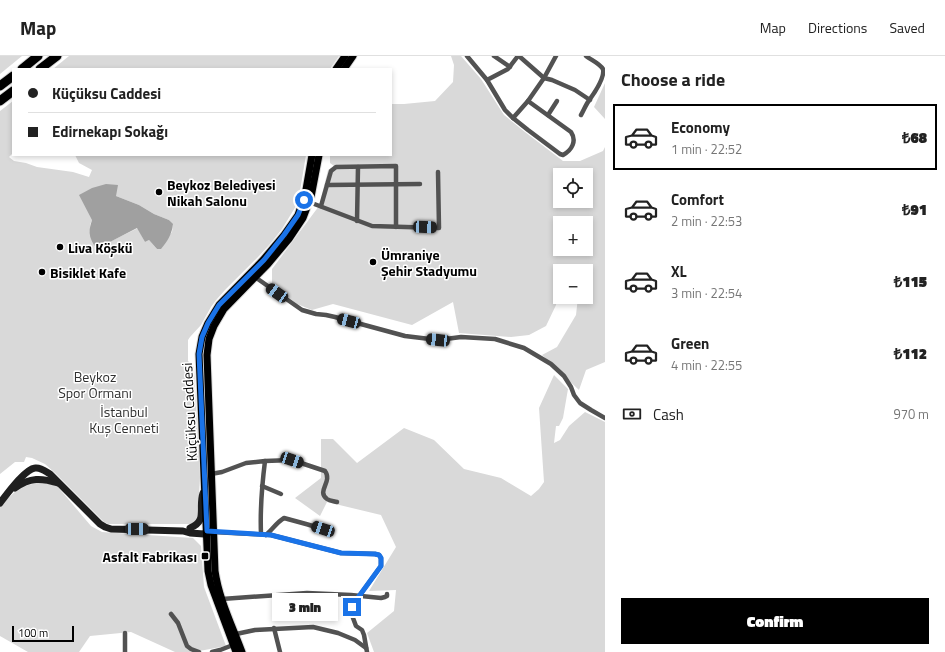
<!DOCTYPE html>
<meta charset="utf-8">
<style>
body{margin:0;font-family:"Titillium Web",sans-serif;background:#f6f6f6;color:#222;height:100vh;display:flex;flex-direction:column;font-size:15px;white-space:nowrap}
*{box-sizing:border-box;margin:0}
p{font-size:13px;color:#767676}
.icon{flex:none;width:22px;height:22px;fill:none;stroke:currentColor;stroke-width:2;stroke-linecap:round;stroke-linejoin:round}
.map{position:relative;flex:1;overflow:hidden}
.side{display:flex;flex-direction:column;background:#fff;width:340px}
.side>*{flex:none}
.guide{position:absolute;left:12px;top:12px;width:380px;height:88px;border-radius:0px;box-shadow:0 2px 6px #0003;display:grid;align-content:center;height:88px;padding:0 16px;background:#fff}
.fabs{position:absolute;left:553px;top:112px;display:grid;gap:8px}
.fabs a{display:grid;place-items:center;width:40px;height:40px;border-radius:0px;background:#fff;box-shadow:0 2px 6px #0003;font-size:20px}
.scale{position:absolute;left:12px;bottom:10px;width:62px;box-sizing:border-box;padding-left:4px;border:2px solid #000;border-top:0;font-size:11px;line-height:14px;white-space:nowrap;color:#000;-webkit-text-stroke:3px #fff;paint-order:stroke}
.end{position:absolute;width:18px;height:18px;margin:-9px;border:5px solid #1a73e8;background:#fff;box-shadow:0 0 0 2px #fff}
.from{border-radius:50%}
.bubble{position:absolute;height:28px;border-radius:0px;background:#fff;box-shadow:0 2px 6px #0003;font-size:13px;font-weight:800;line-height:28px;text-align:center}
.car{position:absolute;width:12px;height:24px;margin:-12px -6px;border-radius:5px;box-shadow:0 0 3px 1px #0007;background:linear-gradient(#222 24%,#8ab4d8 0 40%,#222 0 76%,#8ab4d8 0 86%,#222 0)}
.guide b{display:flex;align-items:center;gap:14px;height:38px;font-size:15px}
.guide b+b{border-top:1px solid #e0e0e0}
.guide i{width:10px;height:10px;background:#222}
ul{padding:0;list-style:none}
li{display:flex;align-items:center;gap:12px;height:66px;margin:0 8px 6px;padding:0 8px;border:2px solid transparent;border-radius:0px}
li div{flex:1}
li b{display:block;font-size:15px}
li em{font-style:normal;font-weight:800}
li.current{border-color:#000}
li>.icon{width:36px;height:36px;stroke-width:1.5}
h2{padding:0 16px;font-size:18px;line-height:48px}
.pay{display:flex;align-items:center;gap:10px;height:44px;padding:0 16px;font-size:15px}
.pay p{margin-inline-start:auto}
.action{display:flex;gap:8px;margin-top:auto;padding:8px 16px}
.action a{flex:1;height:46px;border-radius:0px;background:#000;color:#fff;font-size:16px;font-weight:800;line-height:46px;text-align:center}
header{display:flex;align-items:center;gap:24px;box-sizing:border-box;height:56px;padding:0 20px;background:#fff;border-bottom:1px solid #e0e0e0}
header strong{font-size:19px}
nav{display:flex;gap:22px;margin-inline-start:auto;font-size:14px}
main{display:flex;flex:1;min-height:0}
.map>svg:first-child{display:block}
</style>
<header>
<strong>Map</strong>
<nav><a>Map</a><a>Directions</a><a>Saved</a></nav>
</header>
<main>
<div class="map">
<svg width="605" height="596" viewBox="0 0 605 596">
<rect width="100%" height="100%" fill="#fff"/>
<g fill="#d9d9d9" fill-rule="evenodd">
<path d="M0,0H22L0,18Z"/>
<path d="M69,0H339L330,13H53Z"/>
<path d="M451,0H461L481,23L504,59L525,76L563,105H580L603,95L605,91V306L586,314L579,334L542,299L557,291L576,259L578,241H586V215H560V231L556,249L546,270L529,279L511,281L459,277L453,246L412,269L333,248L312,254L297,248L272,229V213L319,150L328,114L334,110L330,107V99H391V48H404L435,45L453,26L454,9ZM560,119H586V145H560ZM560,167H586V193H560Z"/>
<path d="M605,27V63L594,51Z"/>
<path d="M13,45V97L9,101L14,105L26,107L37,111L73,116L89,121L92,114L79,107L75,99H306L299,141L296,150L282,173L270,188L259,200L225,234L217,243L211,251L201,269L190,281L188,284V305L194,311L200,421L198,458L197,464L194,468H108L104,466L55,417L45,408L32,402L26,401L24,406H15L0,418V55ZM116,140L139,149L154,158L169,164L173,169L172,176L157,193L149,184L145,186L138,172L105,188L107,194L104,193L103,197L99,196L95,191L90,169L92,164Z"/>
<path d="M554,319L568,333L563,362L559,370H556L554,387L560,384L569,370L585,356L605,366V596H374L367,577L394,555L396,534L369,535L396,491L381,459L327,446L320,460L295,442L321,422V383H333L357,407L404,372L434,384L464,413L501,422L531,440L539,433L544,426L539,352Z"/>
<path d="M41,426L57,430L91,470L102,476L193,482L201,490L204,531L226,590L194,596H175L131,576L90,580L79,596H28L0,580V450L20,431Z"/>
</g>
<path fill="#a0a0a0" d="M106,128L118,129L116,140L139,149L154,158L169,164L173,168C172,178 167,186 161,193H157L149,184L145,186L137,172L106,188L107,194L104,193L103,197L99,196C90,184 87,178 92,164L79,139L92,132Z"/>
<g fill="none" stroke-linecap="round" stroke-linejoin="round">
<defs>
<g id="primary">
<path d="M336,13L345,0"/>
<path d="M344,13L353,0"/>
<path d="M236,596L211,529L208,515L199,298L202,281L208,267L219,249L263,204L284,179L298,159L305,139L312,99"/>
<path d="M242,596C232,569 219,543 215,515L207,299L209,283L214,270L224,253L268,208L289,183L303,162L311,141L319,99"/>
</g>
<g id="highway">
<path d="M22,13L38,0"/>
<path d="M40,13L57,0"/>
<path d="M0,30L13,20"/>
<path d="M0,45L13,35"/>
</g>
</defs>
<use href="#primary" stroke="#dbdbdb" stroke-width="9"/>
<use href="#highway" stroke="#dbdbdb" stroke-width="11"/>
<g stroke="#525252" stroke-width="4.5">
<path d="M467,0L487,24L505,54L513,62L528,74L560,98L563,99C572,94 577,85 571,76L528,45"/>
<path d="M494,0L510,11"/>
<path d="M519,0L544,22L552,24L575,34L590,44"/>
<path d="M487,24L508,13L518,0"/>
<path d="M548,59L557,45"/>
<path d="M581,59C584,54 586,48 590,43C595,36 605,22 603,13C599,7 591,4 586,0"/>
<path d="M513,62L528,45L544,22L556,0"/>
<path d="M327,129L420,128"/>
<path d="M309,146L372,170L439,172L438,116"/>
<path d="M321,150L331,115L336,111L396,110V171"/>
<path d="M357,165L358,111"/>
<path d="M255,221L302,254L316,258L326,259L335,261L405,280L438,284L461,281L495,283L524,292L551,308L564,320L571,331L574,339L580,347L591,354L605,362"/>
<path d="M265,405L292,404L325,415C333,426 316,435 327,443C330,445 334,445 337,446"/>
<path d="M211,418L222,416L246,407L265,405C262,429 260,454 261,478"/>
<path d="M262,430L281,438"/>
<path d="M213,476L271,479L341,497L375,498L379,499L381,502V510L357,543L352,551V556L353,562L356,570L362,574L364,579L367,596"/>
<path d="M266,479C272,474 277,466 284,462L306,468L323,473"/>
<path d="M222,543L307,537L351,539L381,542L385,541L387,540V538"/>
<path d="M171,558L178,567L187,590L191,593L199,596"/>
<path d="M274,572L280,596"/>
<path d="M236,578L255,574L313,571L338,577L355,584L366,592"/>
<path d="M125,596V577"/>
<path d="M212,596L220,594L233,589"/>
</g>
<g stroke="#1f1f1f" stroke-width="7">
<path d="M15,432C30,421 42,422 58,427"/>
<path d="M0,447C7,438 25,413 35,412C41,411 45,415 50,418L100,468L105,471L111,473L183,475L190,477L204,478L207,475L211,476"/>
<path d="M190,472C208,465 198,452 203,437"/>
</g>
<use href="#primary" stroke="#000" stroke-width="7"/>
<use href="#highway" stroke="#000" stroke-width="9"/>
</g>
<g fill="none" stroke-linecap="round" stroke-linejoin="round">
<path stroke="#1a73e8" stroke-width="5" d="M304,144L298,159L284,179L264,204L219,249L208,267L202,281L199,298L207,475L271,479L341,497L375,498L379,499L381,502V510L357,543L352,551"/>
</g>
<g fill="#000" stroke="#fff" stroke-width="1.5">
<circle cx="159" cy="136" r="4"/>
<circle cx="60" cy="191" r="4"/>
<circle cx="373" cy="206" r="4"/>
<circle cx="42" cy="216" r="4"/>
<rect x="201" y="496" width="8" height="8" rx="2"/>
</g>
<g text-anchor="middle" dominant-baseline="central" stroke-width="3" stroke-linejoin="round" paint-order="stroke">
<g font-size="14" font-weight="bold" fill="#000" stroke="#fff" text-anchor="start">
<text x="167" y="128">Beykoz Belediyesi<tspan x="167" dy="16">Nikah Salonu</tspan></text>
<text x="68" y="191">Liva Köşkü</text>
<text x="381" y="198">Ümraniye<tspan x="381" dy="16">Şehir Stadyumu</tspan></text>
<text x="50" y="216">Bisiklet Kafe</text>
<text x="197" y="500" text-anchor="end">Asfalt Fabrikası</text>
</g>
<g font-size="14" fill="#303030" stroke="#fff">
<text x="95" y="320">Beykoz<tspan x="95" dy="16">Spor Ormanı</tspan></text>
<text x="124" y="355">İstanbul<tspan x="124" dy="16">Kuş Cenneti</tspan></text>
</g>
<g font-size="14" fill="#000" stroke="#fff">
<text transform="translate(189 356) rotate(-93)">Küçüksu Caddesi</text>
</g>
</g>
</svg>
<div class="fabs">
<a><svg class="icon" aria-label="locate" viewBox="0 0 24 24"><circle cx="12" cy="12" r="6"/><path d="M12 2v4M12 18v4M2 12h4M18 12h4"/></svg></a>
<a>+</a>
<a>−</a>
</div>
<div class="scale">100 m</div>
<i class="end from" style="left:304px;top:144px"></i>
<i class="end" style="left:352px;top:551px"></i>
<div class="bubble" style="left:272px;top:537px;width:66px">3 min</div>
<i class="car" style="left:425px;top:171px;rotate:92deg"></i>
<i class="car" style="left:277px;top:237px;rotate:305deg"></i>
<i class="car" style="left:349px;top:265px;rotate:285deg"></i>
<i class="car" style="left:438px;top:284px;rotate:276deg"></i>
<i class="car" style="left:292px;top:404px;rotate:109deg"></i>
<i class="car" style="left:137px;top:473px;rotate:91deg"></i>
<i class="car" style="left:323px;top:473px;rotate:288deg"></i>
<div class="guide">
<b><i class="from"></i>Küçüksu Caddesi</b>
<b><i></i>Edirnekapı Sokağı</b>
</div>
</div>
<section class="side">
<h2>Choose a ride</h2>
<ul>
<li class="current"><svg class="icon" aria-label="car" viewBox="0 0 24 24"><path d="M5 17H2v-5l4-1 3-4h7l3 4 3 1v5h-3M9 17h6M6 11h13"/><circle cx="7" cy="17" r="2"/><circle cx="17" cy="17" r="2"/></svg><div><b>Economy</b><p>1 min · 22:52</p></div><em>₺68</em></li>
<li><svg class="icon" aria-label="car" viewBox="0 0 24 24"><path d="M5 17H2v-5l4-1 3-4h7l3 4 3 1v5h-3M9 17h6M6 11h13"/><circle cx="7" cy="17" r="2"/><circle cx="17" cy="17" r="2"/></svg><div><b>Comfort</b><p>2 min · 22:53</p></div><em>₺91</em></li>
<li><svg class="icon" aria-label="car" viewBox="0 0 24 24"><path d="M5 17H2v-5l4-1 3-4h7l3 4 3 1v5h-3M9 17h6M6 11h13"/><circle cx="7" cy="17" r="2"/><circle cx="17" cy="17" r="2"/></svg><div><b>XL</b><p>3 min · 22:54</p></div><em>₺115</em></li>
<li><svg class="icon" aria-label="car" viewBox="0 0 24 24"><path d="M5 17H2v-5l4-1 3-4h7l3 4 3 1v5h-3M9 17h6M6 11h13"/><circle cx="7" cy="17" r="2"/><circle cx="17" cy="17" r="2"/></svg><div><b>Green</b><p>4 min · 22:55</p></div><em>₺112</em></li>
</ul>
<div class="pay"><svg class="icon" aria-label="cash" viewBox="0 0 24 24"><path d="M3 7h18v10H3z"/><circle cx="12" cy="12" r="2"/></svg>Cash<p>970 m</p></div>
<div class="action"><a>Confirm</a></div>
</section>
</main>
